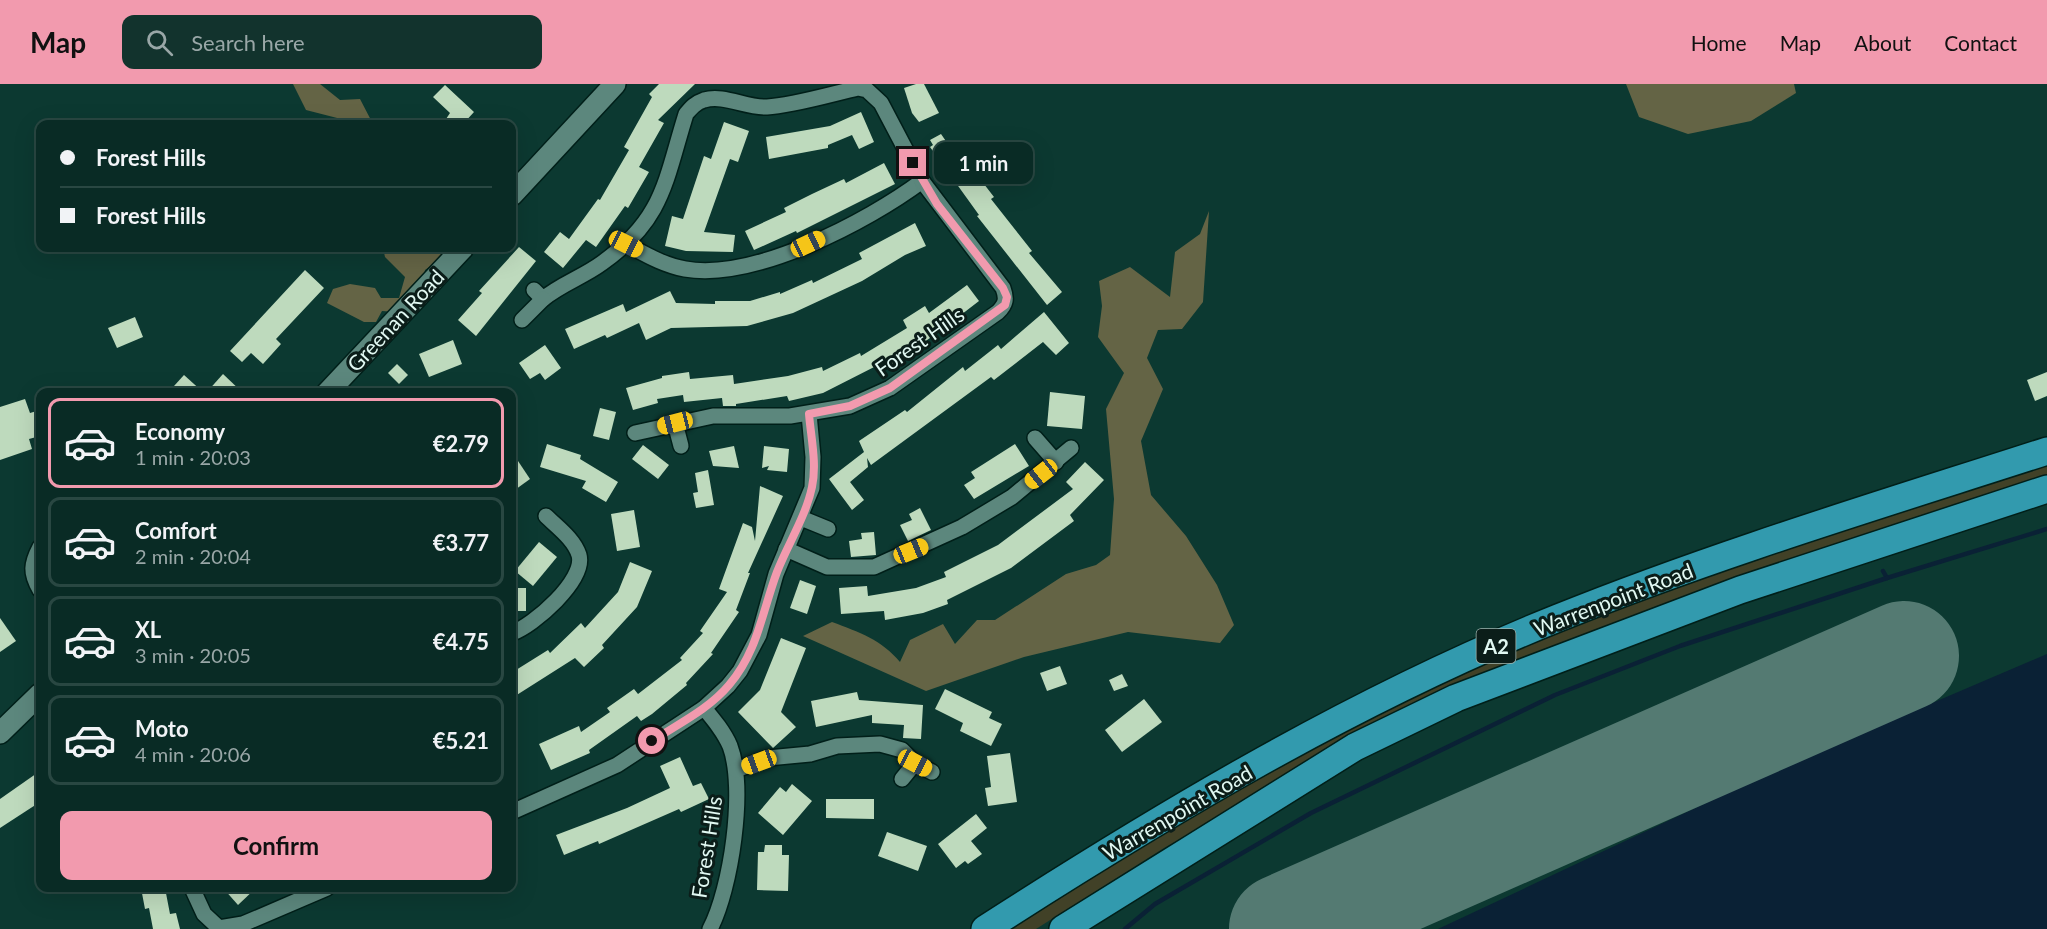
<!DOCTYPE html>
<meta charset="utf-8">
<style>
body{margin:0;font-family:Lato,sans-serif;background:#12332d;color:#f1f3f6;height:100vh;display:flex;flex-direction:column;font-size:22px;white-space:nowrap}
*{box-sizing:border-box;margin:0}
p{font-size:20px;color:#99a7a7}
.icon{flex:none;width:33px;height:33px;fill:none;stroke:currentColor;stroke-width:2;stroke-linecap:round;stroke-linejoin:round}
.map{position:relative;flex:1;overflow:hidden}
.drawer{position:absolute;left:36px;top:304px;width:480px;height:504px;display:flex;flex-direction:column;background:#092b25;border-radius:12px;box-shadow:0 6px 24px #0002,0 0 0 2px #294742}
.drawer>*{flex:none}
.hud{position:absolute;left:36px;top:36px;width:480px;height:132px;border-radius:12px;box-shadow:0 6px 24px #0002,0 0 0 2px #294742;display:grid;align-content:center;height:132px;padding:0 24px;background:#092b25}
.end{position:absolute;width:27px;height:27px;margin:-14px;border:8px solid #f29aae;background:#111;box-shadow:0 0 0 3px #111}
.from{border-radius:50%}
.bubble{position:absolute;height:42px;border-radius:12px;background:#092b25;box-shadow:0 6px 24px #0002,0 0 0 2px #294742;font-size:20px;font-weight:700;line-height:42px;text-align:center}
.car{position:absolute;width:18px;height:36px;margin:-18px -9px;border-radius:8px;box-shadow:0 0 4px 2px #0007;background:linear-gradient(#f5c518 24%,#345 0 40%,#f5c518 0 76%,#345 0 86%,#f5c518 0)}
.hud b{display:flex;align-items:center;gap:21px;height:57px;font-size:22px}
.hud b+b{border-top:2px solid #294742}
.hud i{width:15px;height:15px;background:#f1f3f6}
ul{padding:10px 0 0;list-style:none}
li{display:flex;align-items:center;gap:18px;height:90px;margin:0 12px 9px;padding:0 12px;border:3px solid #294742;border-radius:12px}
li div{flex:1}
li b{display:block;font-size:22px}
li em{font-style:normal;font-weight:700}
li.on{border-color:#f29aae}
li>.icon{width:54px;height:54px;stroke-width:1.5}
.action{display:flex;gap:12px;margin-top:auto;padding:12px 24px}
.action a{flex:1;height:69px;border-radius:12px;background:#f29aae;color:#111;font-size:24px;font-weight:700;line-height:69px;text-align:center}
header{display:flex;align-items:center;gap:36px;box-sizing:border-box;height:84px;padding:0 30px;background:#f29aae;color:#111}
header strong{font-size:28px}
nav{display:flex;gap:33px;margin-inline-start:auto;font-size:21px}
.search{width:420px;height:54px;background:#12332d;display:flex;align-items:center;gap:15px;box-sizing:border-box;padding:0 21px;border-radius:12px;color:#99a7a7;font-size:22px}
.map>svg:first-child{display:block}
</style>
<header>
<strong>Map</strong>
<div class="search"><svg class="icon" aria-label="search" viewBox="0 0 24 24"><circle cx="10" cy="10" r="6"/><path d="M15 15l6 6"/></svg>Search here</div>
<nav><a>Home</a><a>Map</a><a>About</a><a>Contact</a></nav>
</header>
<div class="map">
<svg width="2047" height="845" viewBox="0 0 2047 845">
<rect width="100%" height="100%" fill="#0c3931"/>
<path fill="#414127" d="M2047,378V394L1417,621L1164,764L1036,845H1012L1246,696L1427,600L1627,519Z"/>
<g fill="#646445">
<path d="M293,0H320L340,16L360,15L373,40H343L341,35L306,26Z"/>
<path d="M1626,0H1794L1796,9L1751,37L1688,50L1639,33Z"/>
<path d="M1209,127L1203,218L1182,245L1158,246L1147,274L1163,305L1141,357L1151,411L1186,452L1217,501L1234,541L1220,559L1128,548L1024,573L926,607L803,552L832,538C859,548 882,556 900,578L910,556L943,540L955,560L977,536H995L1066,490L1096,481L1110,471L1114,415L1106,325L1124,289L1098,253L1102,222L1099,197L1130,183L1170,213L1175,168L1200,150Z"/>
<path d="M383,164H455L425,186L423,198L396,228L382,227L376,238H364L327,219L333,205L350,200L375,204L381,214H399L405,193L385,173Z"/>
</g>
<path fill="#0a2135" d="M2047,570V845H1438L1785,682Z"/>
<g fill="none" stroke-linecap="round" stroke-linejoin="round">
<g stroke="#0a2135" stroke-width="4.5">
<path d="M1883,487L1887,494L2047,445"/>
<path d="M1125,845L1155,820L1311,729L1555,611L1680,562L1887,494"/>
</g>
<path stroke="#547a72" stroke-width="110" d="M1284,845L1904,572"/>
</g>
<g fill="#bedabd">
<path d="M659,0H695L658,36L664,39L639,83L649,88L628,124L625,122L596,163L586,156L563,184L544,168L560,148L569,155L598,115L600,116L629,66L624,63L652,13L649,10Z"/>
<path d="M916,0H924L939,29L919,38L912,29L904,4Z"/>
<path d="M445,1L474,28L463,40H452L446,35L450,29L433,13Z"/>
<path d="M861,28L874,58L859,65L852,51L828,61V64L769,75L766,53L830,42Z"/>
<path d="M724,38L749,47L738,78L730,75L704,148L735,151L733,168L686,167L665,162L672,132L683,135L704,72L711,75Z"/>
<path d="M941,50L972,95L977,91L994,113L991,115L1032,167L1029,169L1062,208L1047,221L977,132L979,131L930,63L933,61L930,56Z"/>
<path d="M884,79L895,100L797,149L796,147L754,166L745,147L786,128L784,124L812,110L844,95L846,99Z"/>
<path d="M915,139L926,162L905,171L862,197L793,229L747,242L671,244L646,256L639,239L607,254L605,251L574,265L565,245L623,220L626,228L670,207L676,219L715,220V217H750L780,208V210L812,196L813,199L862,175L859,169Z"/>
<path d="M519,163L536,177L476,252L458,236L482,209L479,207Z"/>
<path d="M305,186L324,204L276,255L281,260L263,280L251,269L242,278L230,267Z"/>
<path d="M967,201L979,217L940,247L887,284L884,278L823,309L789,317L787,312L736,320V322H723L722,314L684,318L683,311L657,315L658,319L633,326L626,304L662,294V292L689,288L690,295L733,291L734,300L788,292L822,283L823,287L860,269L861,272L907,244L903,236L925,222L929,229Z"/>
<path d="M1044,228L1069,259L1056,271L1043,258L994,296L991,293L871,381L867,374L868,383L850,398L864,416L852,426L829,395L864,368L859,357L905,326L907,328L963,283L965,287L998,261L1001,265Z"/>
<path d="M135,233L143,253L117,264L108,244Z"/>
<path d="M453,256L462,280L429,293L419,270Z"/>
<path d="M545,261L561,284L545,296L540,289L530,295L519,279Z"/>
<path d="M397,280L408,291L399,300L388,289Z"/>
<path d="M2047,288V312L2035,317L2027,296Z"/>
<path d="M223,290L243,309H206Z"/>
<path d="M184,291L204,309H182L174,302Z"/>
<path d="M1050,308L1085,312L1082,345L1047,342Z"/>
<path d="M25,315L30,329L40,326V352L29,355L32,365L0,376V323Z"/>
<path d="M600,324L616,328L609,356L593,352Z"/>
<path d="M547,360L581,371L580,375L618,398L606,418L582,404L586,397L540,383Z"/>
<path d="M1015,360L1029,382L974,415L964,401L975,394L971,388Z"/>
<path d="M643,361L669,381L658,395L632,375Z"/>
<path d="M734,362L739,384L713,382L709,367Z"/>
<path d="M764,362L789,365L787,388L767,386L769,382L762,384Z"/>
<path d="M512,368L530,395L512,408Z"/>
<path d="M1085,378L1104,396L1070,431L1074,437L1011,484L947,516L948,520L923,529L885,536L884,527L841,530L839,504L867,502L868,512L916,504L946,493L944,488L998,461L1073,405L1066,398Z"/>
<path d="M708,386L714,421L696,424L693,409L698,408L695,389Z"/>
<path d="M760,402L783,412L748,489H750L736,526L739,528L711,569L713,570L686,599L687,601L652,630L641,637L637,632L589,666L590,669L551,686L539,660L579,642L581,648L610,628L607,624L634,605L638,610L682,576L680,574L703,549L700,547L727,508L719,505L743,439L752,443L755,457Z"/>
<path d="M920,424L931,446L908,457L900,441L912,436L909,430Z"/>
<path d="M634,426L640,463L617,467L611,430Z"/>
<path d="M874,448L876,471L851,473L849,457L862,455L861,449Z"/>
<path d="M539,458L557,473L533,502L515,487Z"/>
<path d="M630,478L652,487L637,523L602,561L604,564L584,583L575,574L512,614V577L516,586L548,566L550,569L581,539L585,544L618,508Z"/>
<path d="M800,496L816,502L807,530L790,524Z"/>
<rect x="512" y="504" width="14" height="23"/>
<path d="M0,534L16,557L0,568Z"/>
<path d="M781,554L806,564L781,628L796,643L773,664L738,628L760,606Z"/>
<path d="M1060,582L1067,600L1047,607L1040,589Z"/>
<path d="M1122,590L1128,602L1114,607L1109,596Z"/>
<path d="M945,605L992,628L989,634L1002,640L991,662L960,647L963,639L935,625Z"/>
<path d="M857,608L859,616L923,621L921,655L903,654L904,641L872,639V631L816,643L811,617Z"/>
<path d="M1144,615L1162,638L1122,668L1105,646Z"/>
<path d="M1010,669L1017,718L988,722L985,704L991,703L987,672Z"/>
<path d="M680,673L693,702L701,699L709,715L681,728L679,725L599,760L598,757L564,771L556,751L627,724L670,704L660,682Z"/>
<path d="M40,687V718L0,744V715Z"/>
<path d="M792,700L812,717L783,751L758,729L780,703L786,708Z"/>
<path d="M826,715H874V735L826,734Z"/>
<path d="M976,730L987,744L971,757L982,770L968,780L965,777L956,784L938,760Z"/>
<path d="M887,748L927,762L918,787L878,772Z"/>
<path d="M765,761H782V771H789L788,807L757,806L758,768H764Z"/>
<path d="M141,804H165L170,830L176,829L180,845H153L149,824L145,825Z"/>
<path d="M223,804H256L238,821Z"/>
</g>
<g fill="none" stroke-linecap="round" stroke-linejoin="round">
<defs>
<g id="street">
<path d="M626,160C645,170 663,181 685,185C754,197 867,138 922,97L1003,204C1007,215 1006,220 998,228L890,304L850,322L790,332H713L635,349"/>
<path d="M534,206L543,215C561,200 583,193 602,179C664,135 665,97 686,30C691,24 695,19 704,16C724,10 746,24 767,23C791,22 832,10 858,4L867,6L881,19L922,97"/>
<path d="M522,236L543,215"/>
<path d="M675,339L681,362"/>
<path d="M1035,354L1056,378"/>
<path d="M801,434L828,445"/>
<path d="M40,463C31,480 30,489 40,506"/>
<path d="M786,465L827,483H874L962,443L1012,413L1071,364"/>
<path d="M512,549C533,542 586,496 579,471C574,455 557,443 546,432"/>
<path d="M704,624C714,636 724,648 730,662C746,705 731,805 710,845"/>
<path d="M736,686L768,674L810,670L837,662L880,660L902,666L915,679L932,688"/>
<path d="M902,695L915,679"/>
<path d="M512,728L617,681L704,624L728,602L740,587L759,551L776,490L812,404L813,373L809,330"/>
<path d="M192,804L204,830L219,844L243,840L327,804"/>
</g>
<g id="secondary">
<path d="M512,111L615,0"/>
<path d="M327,309L463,164"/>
<path d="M0,649L40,610"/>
</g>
<g id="highway">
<path d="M985,845C1167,728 1356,615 1558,534C1717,470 1883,420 2047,367"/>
<path d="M1063,845L1355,663L1456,614L1740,506L2047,405"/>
</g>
</defs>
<use href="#street" stroke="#001f19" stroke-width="18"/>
<use href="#secondary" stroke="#001f19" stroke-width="24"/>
<use href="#highway" stroke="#001f19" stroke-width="30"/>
<use href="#street" stroke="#5c877d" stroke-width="15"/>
<use href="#secondary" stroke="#5c877d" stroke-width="21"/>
<use href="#highway" stroke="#329aae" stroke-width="27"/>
</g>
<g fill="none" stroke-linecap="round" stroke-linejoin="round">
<path stroke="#f29aae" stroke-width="8" d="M652,657C678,640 709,625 729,601C758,567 762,528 777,488C788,460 806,432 812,403C817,380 811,354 809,330L850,322L890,304L1005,221L1007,213L1003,204L937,120L913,79"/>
</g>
<g text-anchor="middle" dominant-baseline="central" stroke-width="6" stroke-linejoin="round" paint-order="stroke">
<rect fill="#0b1d19" stroke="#a1b6b1" stroke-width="1.5" x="1476.5" y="545" width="39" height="34" rx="4.5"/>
<g font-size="20" font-weight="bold" fill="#e1f8f2">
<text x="1496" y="562">A2</text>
</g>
<g font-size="21" fill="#e1f8f2" stroke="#0b1d19">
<text transform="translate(395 236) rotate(-47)">Greenan Road</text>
<text transform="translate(919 257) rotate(-35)">Forest Hills</text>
<text transform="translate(1613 515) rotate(-21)">Warrenpoint Road</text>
<text transform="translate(1177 728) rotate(-30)">Warrenpoint Road</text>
<text transform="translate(706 763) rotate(-81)">Forest Hills</text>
</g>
</g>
</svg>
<i class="end from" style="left:652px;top:657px"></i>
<i class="end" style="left:913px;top:79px"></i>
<div class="bubble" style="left:934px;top:58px;width:99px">1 min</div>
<i class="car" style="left:626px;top:160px;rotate:117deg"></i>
<i class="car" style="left:808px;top:160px;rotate:65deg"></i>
<i class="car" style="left:675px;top:339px;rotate:256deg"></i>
<i class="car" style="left:1041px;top:390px;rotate:232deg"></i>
<i class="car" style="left:911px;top:467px;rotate:68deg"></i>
<i class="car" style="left:759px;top:678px;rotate:250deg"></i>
<i class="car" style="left:915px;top:679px;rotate:118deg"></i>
<div class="hud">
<b><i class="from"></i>Forest Hills</b>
<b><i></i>Forest Hills</b>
</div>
<section class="drawer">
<ul>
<li class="on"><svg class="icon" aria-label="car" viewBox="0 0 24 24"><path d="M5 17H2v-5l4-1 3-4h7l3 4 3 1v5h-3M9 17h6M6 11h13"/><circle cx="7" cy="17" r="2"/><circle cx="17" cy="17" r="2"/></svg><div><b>Economy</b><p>1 min · 20:03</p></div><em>€2.79</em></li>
<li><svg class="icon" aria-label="car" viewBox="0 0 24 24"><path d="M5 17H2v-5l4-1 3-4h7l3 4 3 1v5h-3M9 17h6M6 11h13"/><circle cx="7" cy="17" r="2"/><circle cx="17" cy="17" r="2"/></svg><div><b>Comfort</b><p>2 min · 20:04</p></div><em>€3.77</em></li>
<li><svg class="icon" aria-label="car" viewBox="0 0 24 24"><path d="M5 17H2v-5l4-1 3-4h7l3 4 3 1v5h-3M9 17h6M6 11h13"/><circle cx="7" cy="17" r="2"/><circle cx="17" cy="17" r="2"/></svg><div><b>XL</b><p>3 min · 20:05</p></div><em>€4.75</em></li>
<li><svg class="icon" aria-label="car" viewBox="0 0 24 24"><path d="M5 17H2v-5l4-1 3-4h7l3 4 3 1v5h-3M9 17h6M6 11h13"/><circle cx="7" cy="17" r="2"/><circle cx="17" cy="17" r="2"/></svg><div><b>Moto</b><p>4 min · 20:06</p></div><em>€5.21</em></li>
</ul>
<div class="action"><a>Confirm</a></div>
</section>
</div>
